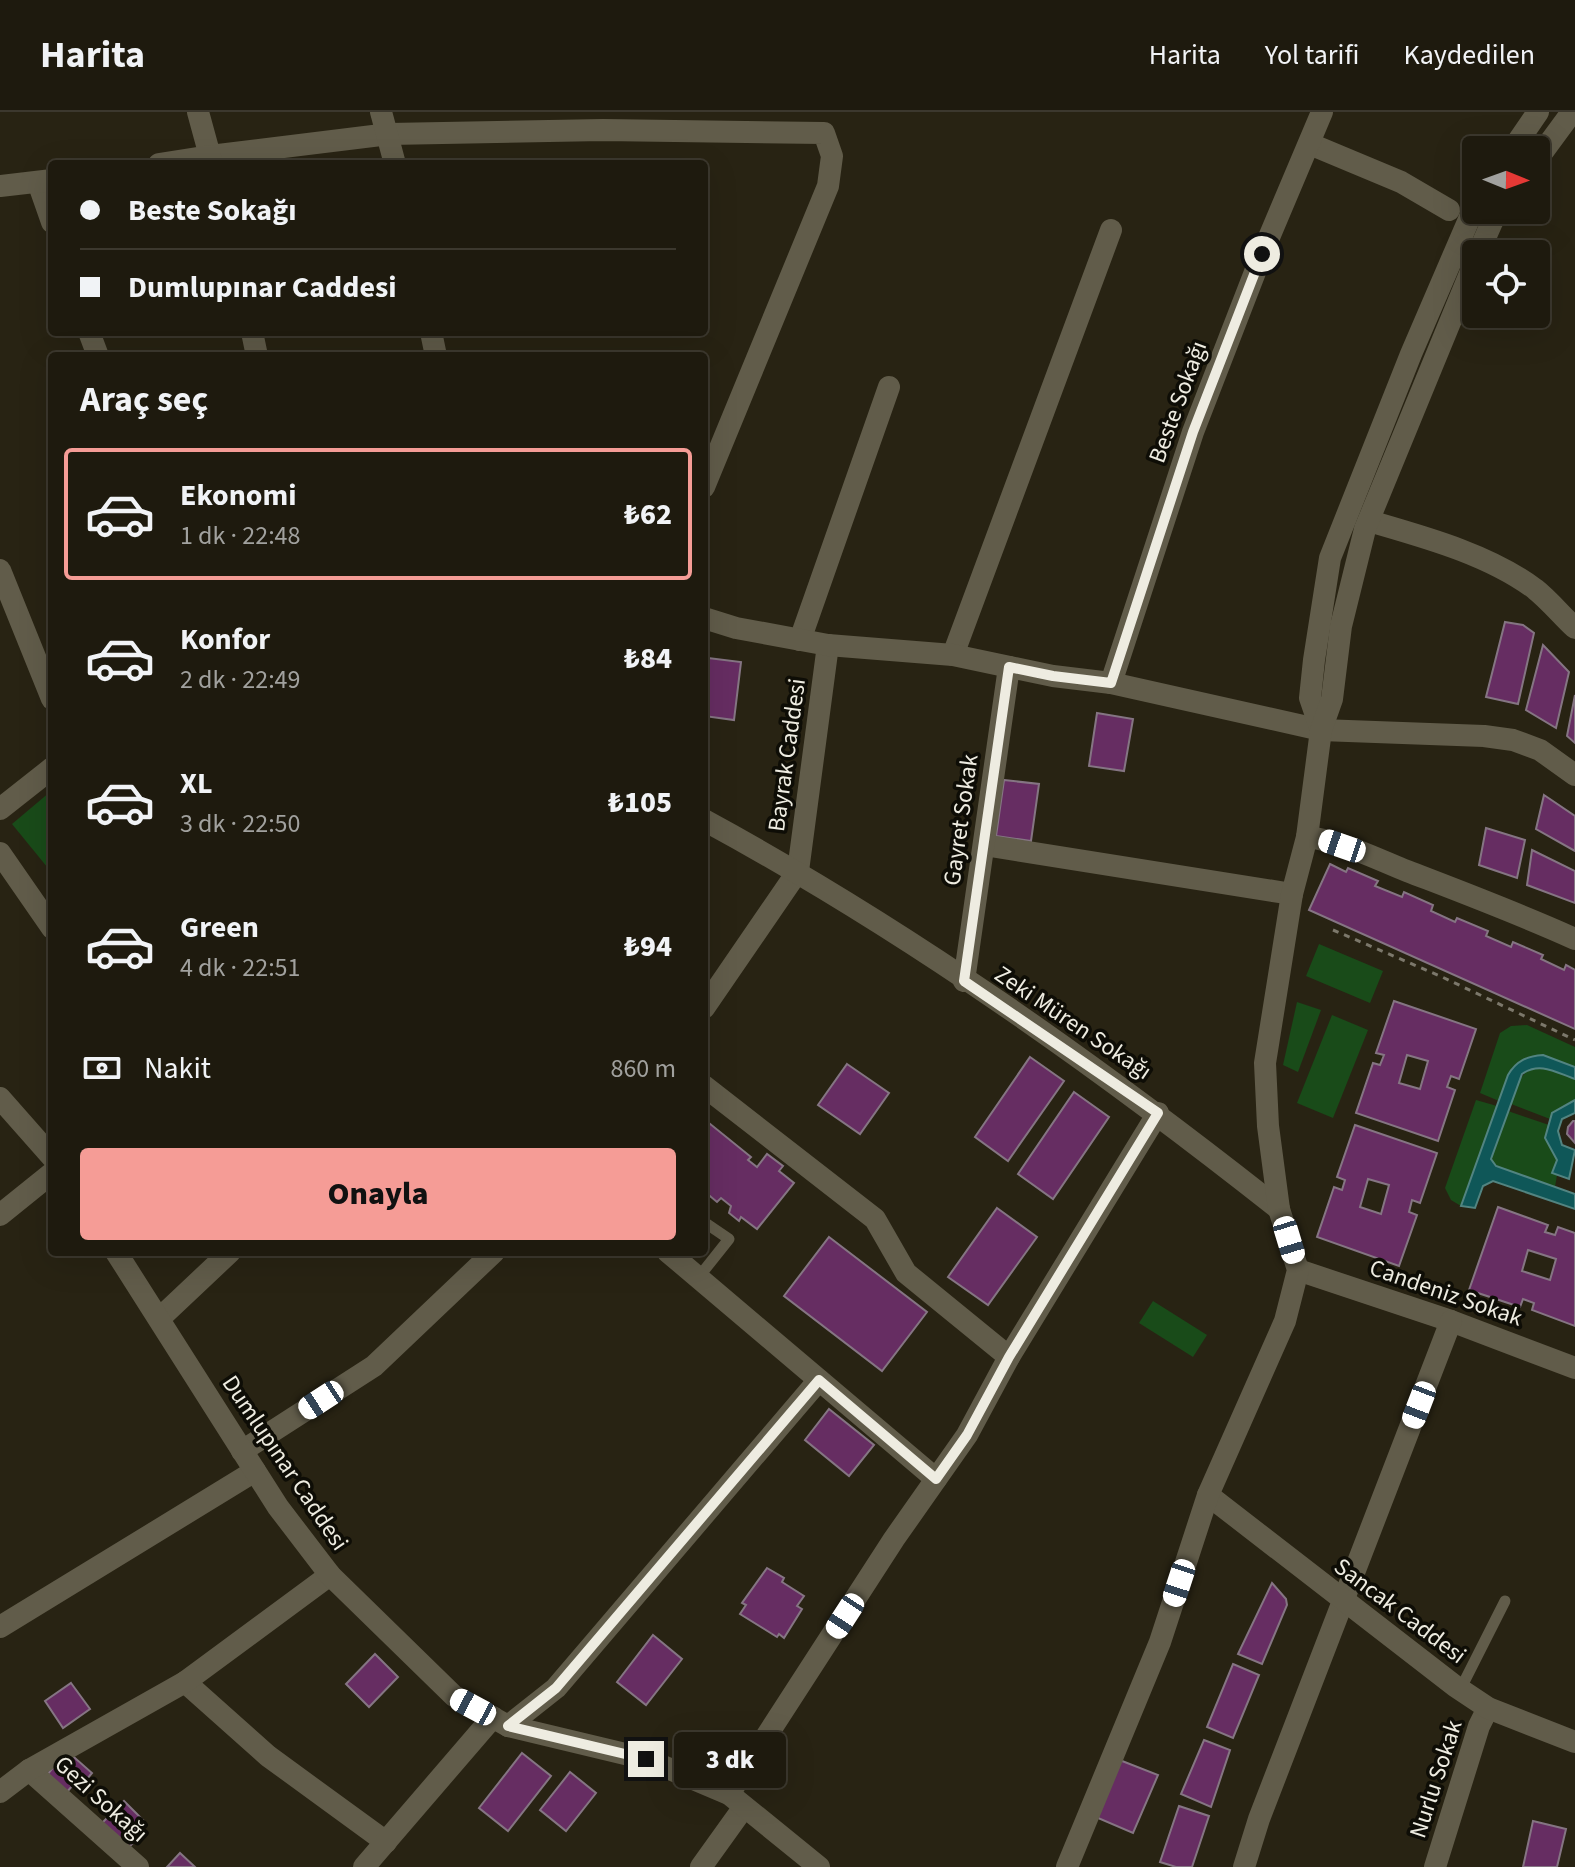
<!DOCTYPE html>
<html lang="tr">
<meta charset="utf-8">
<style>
body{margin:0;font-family:"Source Sans 3",sans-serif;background:#262317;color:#f1f3f6;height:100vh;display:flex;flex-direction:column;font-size:30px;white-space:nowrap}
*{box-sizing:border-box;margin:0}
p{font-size:26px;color:#a1a19e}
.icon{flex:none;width:44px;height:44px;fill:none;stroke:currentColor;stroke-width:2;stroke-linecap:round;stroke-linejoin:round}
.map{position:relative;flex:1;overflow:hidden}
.details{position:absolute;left:48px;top:240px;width:660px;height:904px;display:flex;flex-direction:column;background:#1e1a0e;border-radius:8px;box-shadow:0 8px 32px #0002,0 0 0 2px #3c382e}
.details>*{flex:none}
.hud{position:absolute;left:48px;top:48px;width:660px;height:176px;border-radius:8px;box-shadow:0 8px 32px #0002,0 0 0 2px #3c382e;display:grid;align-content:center;height:176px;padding:0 32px;background:#1e1a0e}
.needle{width:52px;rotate:91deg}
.tools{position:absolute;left:1462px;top:24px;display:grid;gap:16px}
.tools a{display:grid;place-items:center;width:88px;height:88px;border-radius:8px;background:#1e1a0e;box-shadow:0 8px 32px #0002,0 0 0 2px #3c382e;font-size:40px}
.end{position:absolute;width:36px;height:36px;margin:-18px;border:10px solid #eeece1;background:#111;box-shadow:0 0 0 4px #111}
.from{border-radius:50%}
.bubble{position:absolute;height:56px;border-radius:8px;background:#1e1a0e;box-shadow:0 8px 32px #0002,0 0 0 2px #3c382e;font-size:26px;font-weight:800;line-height:56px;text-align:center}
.car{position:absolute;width:24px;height:48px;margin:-24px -12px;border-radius:10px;box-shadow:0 0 6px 2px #0007;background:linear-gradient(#fff 24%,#345 0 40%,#fff 0 76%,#345 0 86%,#fff 0)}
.hud b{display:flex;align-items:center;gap:28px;height:76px;font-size:30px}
.hud b+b{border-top:2px solid #3c382e}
.hud i{width:20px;height:20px;background:#f1f3f6}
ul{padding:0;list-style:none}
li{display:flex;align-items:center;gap:24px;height:132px;margin:0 16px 12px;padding:0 16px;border:4px solid transparent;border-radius:8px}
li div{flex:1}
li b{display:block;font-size:30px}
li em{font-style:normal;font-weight:800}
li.selected{border-color:#f59c96}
li>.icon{width:72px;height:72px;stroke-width:1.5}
h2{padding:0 32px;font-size:36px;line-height:96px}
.pay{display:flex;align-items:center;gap:20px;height:88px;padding:0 32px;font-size:30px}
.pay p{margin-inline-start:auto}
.cta{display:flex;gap:16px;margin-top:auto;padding:16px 32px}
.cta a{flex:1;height:92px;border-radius:8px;background:#f59c96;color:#111;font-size:32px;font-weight:800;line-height:92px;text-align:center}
header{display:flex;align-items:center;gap:48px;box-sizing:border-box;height:112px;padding:0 40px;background:#1e1a0e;border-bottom:2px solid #3c382e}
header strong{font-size:38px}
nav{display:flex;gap:44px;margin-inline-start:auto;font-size:28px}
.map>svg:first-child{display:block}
</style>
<header>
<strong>Harita</strong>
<nav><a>Harita</a><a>Yol tarifi</a><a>Kaydedilen</a></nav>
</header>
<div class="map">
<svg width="1575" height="1755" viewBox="0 0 1575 1755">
<rect width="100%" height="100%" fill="#282313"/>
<g fill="#194b19">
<path d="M50,680L52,683V761L12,712Z"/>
<path d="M1319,832L1383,859L1370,891L1306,864Z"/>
<path d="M1297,890L1321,898L1298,960L1283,953Z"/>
<path d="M1332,903L1368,918L1333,1006L1297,991Z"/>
<path d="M1527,913L1575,935V955C1526,937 1517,938 1499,989L1480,981L1500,921L1511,914Z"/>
<path d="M1542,955L1575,967V988L1552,1001L1550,1007L1511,992C1518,974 1519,956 1542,955Z"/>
<path d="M1476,988L1497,994L1461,1094L1451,1088L1445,1076Z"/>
<path d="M1508,999L1549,1013L1545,1026L1557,1048L1552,1061L1557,1063L1555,1075L1496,1054L1491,1047Z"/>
<path d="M1153,1189L1207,1223L1193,1245L1139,1211Z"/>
</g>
<g fill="#0f5758" stroke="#528481" stroke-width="2">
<path d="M1543,943L1575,955V967C1557,961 1540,949 1522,962L1491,1047L1496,1054L1575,1082V1097L1493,1069L1483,1074L1475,1096L1461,1094L1508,963C1516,949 1527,944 1543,943Z"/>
<path d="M1575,988V1001L1562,1007L1558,1019L1562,1033L1575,1038L1569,1067L1552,1061L1557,1048L1545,1026L1552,1001Z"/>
</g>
<g fill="#662d62" stroke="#857583" stroke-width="2" fill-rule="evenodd">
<path d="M1505,510L1523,513L1534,521L1518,592L1486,585Z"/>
<path d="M1543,533L1569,560L1556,616L1526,598Z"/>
<path d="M708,546L741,550L734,608L704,604Z"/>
<path d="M1575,583V631L1567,624Z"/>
<path d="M1097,601L1133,607L1124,659L1089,654Z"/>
<path d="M1004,668L1039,672L1031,729L996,724Z"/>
<path d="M1544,683L1575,704V739L1536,717Z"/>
<path d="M1486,716L1525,728L1517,766L1479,753Z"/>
<path d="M1532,738L1575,759V791L1527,773Z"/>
<path d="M1330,752L1346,760L1348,756L1378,769L1375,774L1402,785L1404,780L1433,793L1431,799L1455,810L1457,806L1488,819L1486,824L1511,835L1513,830L1543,843L1541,847L1564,858L1566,853L1575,858V917L1309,798Z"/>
<path d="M1394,889L1476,917L1459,967L1451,964L1447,975L1455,978L1438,1029L1356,1001L1373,951L1380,953L1384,943L1376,941ZM1407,943L1428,949L1420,977L1399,971Z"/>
<path d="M1030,945L1064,969L1008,1049L975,1025Z"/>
<path d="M847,952L889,981L860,1022L818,993Z"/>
<path d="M1074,980L1109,1005L1053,1087L1018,1062Z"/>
<path d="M704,1007L751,1045L748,1048L757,1055L767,1042L783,1054L779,1059L794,1071L757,1117L741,1105L739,1109L729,1101L731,1094L721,1086L717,1090L704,1079Z"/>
<path d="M1573,1009H1575V1031L1567,1022L1568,1015Z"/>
<path d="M1355,1013L1437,1041L1420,1091L1412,1088L1409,1100L1417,1103L1399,1154L1317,1125L1334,1075L1342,1078L1345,1068L1337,1065ZM1368,1067L1389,1073L1381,1102L1360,1095Z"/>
<path d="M1498,1095L1548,1113L1545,1120L1555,1123L1558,1115L1575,1121V1214L1532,1198L1534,1191L1523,1187L1520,1195L1469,1178ZM1528,1138L1556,1147L1550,1168L1522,1159Z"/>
<path d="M997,1096L1037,1125L988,1193L948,1165Z"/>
<path d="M829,1125L927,1200L882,1259L784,1184Z"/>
<path d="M829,1297L874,1333L849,1364L805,1328Z"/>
<path d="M767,1456L784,1466L782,1470L804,1484L797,1494L802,1497L784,1526L779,1522L777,1525L740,1502L746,1493L742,1491Z"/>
<path d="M1272,1471L1286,1487L1287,1493L1262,1552L1238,1542Z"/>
<path d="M653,1523L682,1547L646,1593L617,1570Z"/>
<path d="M375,1542L398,1565L369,1595L346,1572Z"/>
<path d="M1233,1552L1259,1563L1233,1626L1207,1615Z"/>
<path d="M71,1571L90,1597L63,1616L45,1589Z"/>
<path d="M1204,1628L1230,1638L1211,1695L1181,1682Z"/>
<path d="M67,1639L92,1661L78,1678L73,1673L66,1681L46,1664Z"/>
<path d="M522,1641L551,1664L508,1719L479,1696Z"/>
<path d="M1117,1647L1158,1663L1133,1721L1091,1703Z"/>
<path d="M570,1660L596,1681L566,1719L540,1698Z"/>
<path d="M124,1689L143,1708L132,1720L138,1726L127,1737L101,1712Z"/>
<path d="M1179,1694L1209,1704L1192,1755H1176L1160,1750Z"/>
<path d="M1533,1709L1566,1717L1557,1755H1523Z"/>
<path d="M180,1741L195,1755H167Z"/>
</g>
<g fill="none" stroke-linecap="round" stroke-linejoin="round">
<path stroke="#7c786b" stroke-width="3" stroke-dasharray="6 6" stroke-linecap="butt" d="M1333,818L1440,864L1575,928"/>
<g stroke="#615c4a" stroke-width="11">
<path d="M698,1166L729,1127L704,1110"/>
<path d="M1460,1578L1505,1489"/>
</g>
<g stroke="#615c4a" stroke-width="22">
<path d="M198,0L210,44L389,22L603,18L824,21L832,44L828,74L704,375"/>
<path d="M1310,32L1401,70L1449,98"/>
<path d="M159,52L210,44L212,52"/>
<path d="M38,70L52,110"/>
<path d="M0,74L52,68"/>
<path d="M89,220L98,244"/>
<path d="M252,220L257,244"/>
<path d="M1369,409C1424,425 1488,442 1535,477C1549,488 1562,504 1575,516"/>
<path d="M0,458L52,587"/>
<path d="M800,528L889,275"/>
<path d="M953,543L1111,118"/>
<path d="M1111,571L1193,320L1262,142L1322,0"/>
<path d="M1321,618L1484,624L1513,628L1540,638L1575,663"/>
<path d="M0,697L52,656"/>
<path d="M1307,725C1341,729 1375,746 1407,759C1464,781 1520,802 1575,827"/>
<path d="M984,733L1292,782"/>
<path d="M0,741L52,816"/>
<path d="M964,869L1009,555"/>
<path d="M704,896L798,759L828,533"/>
<path d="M704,974L875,1107L906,1161L1009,1245"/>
<path d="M0,1103L52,1061"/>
<path d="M668,1140L936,1367"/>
<path d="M1298,1158L1451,1209L1575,1256"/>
<path d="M160,1206L230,1140"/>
<path d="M242,1339L374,1254L494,1140"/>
<path d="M0,1515L255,1359"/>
<path d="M185,1570L268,1644L386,1730"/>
<path d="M508,1614L556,1576L819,1268"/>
<path d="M29,1658L138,1755"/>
<path d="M0,1680L29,1658L185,1570L330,1463"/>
<path d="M729,1682L894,1427L967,1323L1009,1245L1158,1001"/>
<path d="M364,1755L493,1605"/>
<path d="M701,1755L744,1695"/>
<path d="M1244,1755L1259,1707L1451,1209"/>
<path d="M1435,1755L1479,1614L1488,1596"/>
</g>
<g stroke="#615c4a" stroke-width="22">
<path d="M381,0L395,52"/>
<path d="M431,220L436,244"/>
<path d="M704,506L736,516L828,533L953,543L1053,564L1111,571L1321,618"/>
<path d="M704,708C907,818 1098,954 1279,1097"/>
<path d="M0,986L52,1045"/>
<path d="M116,1140L278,1395L330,1463L454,1584L508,1614L646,1647L729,1682L819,1755"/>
<path d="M1208,1383L1455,1574L1488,1596L1575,1630"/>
</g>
<g stroke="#615c4a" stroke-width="22">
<path d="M1512,38L1538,0"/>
<path d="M1536,49L1572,0"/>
<path d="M1478,142L1492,110L1500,98"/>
<path d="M1321,618L1310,586L1314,548L1330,446L1411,242L1476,91"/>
<path d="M1067,1755L1160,1530L1208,1383L1285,1209L1298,1158L1279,1097L1268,1014L1265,951L1292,782L1307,725L1321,618L1332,587L1341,514L1365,417L1476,147"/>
</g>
</g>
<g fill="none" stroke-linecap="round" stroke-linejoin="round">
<path stroke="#eeece1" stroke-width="10" d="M646,1647L508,1614L556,1576L819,1268L936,1367L967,1323L1009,1245L1158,1001L964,869L1009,555L1053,564L1111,571L1193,320L1262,142"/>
</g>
<g text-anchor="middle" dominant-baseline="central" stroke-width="7" stroke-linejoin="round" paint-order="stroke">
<g font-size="24" fill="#eeece1" stroke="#0e0d06">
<text transform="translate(1178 290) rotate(-70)">Beste Sokağı</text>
<text transform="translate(787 643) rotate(-82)">Bayrak Caddesi</text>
<text transform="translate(961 708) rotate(-82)">Gayret Sokak</text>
<text transform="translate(1073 911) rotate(34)">Zeki Müren Sokağı</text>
<text transform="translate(1446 1181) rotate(19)">Candeniz Sokak</text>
<text transform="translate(285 1351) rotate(56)">Dumlupınar Caddesi</text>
<text transform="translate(1400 1499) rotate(37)">Sancak Caddesi</text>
<text transform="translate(1436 1667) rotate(-72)">Nurlu Sokak</text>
<text transform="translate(101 1687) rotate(42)">Gezi Sokağı</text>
</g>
</g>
</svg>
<div class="tools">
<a><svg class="needle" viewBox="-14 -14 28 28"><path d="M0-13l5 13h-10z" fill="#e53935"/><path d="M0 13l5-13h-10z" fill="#a1a19e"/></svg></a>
<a><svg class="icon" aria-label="locate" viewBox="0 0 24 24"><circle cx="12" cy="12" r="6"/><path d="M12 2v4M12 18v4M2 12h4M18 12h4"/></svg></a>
</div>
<i class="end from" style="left:1262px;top:142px"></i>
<i class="end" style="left:646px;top:1647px"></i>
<div class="bubble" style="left:674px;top:1620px;width:112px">3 dk</div>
<i class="car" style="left:1342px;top:734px;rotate:289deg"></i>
<i class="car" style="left:1289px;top:1128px;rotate:163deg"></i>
<i class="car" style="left:321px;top:1288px;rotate:237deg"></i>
<i class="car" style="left:1419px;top:1293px;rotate:201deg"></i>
<i class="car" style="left:1179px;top:1471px;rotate:198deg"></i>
<i class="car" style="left:845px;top:1504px;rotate:213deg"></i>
<i class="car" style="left:473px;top:1595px;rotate:298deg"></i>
<div class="hud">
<b><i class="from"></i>Beste Sokağı</b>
<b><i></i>Dumlupınar Caddesi</b>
</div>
<section class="details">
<h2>Araç seç</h2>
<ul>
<li class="selected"><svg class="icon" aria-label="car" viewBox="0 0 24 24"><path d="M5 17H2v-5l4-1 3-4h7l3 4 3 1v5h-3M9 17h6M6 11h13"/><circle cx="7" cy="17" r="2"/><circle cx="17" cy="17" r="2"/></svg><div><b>Ekonomi</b><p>1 dk · 22:48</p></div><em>₺62</em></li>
<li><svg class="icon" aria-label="car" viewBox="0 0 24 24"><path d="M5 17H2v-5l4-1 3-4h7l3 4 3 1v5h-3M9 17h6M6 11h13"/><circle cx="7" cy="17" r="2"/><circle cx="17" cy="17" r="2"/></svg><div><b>Konfor</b><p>2 dk · 22:49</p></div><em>₺84</em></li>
<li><svg class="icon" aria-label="car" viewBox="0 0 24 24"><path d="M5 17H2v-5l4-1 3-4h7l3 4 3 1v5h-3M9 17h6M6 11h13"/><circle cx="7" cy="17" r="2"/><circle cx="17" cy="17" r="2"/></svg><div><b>XL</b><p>3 dk · 22:50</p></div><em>₺105</em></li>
<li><svg class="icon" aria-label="car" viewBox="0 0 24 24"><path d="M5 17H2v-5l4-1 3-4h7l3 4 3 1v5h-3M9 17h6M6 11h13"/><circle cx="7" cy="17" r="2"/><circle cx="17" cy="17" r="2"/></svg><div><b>Green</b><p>4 dk · 22:51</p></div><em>₺94</em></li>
</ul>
<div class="pay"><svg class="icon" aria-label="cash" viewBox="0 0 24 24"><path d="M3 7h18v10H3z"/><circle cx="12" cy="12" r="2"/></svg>Nakit<p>860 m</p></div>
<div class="cta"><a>Onayla</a></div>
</section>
</div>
